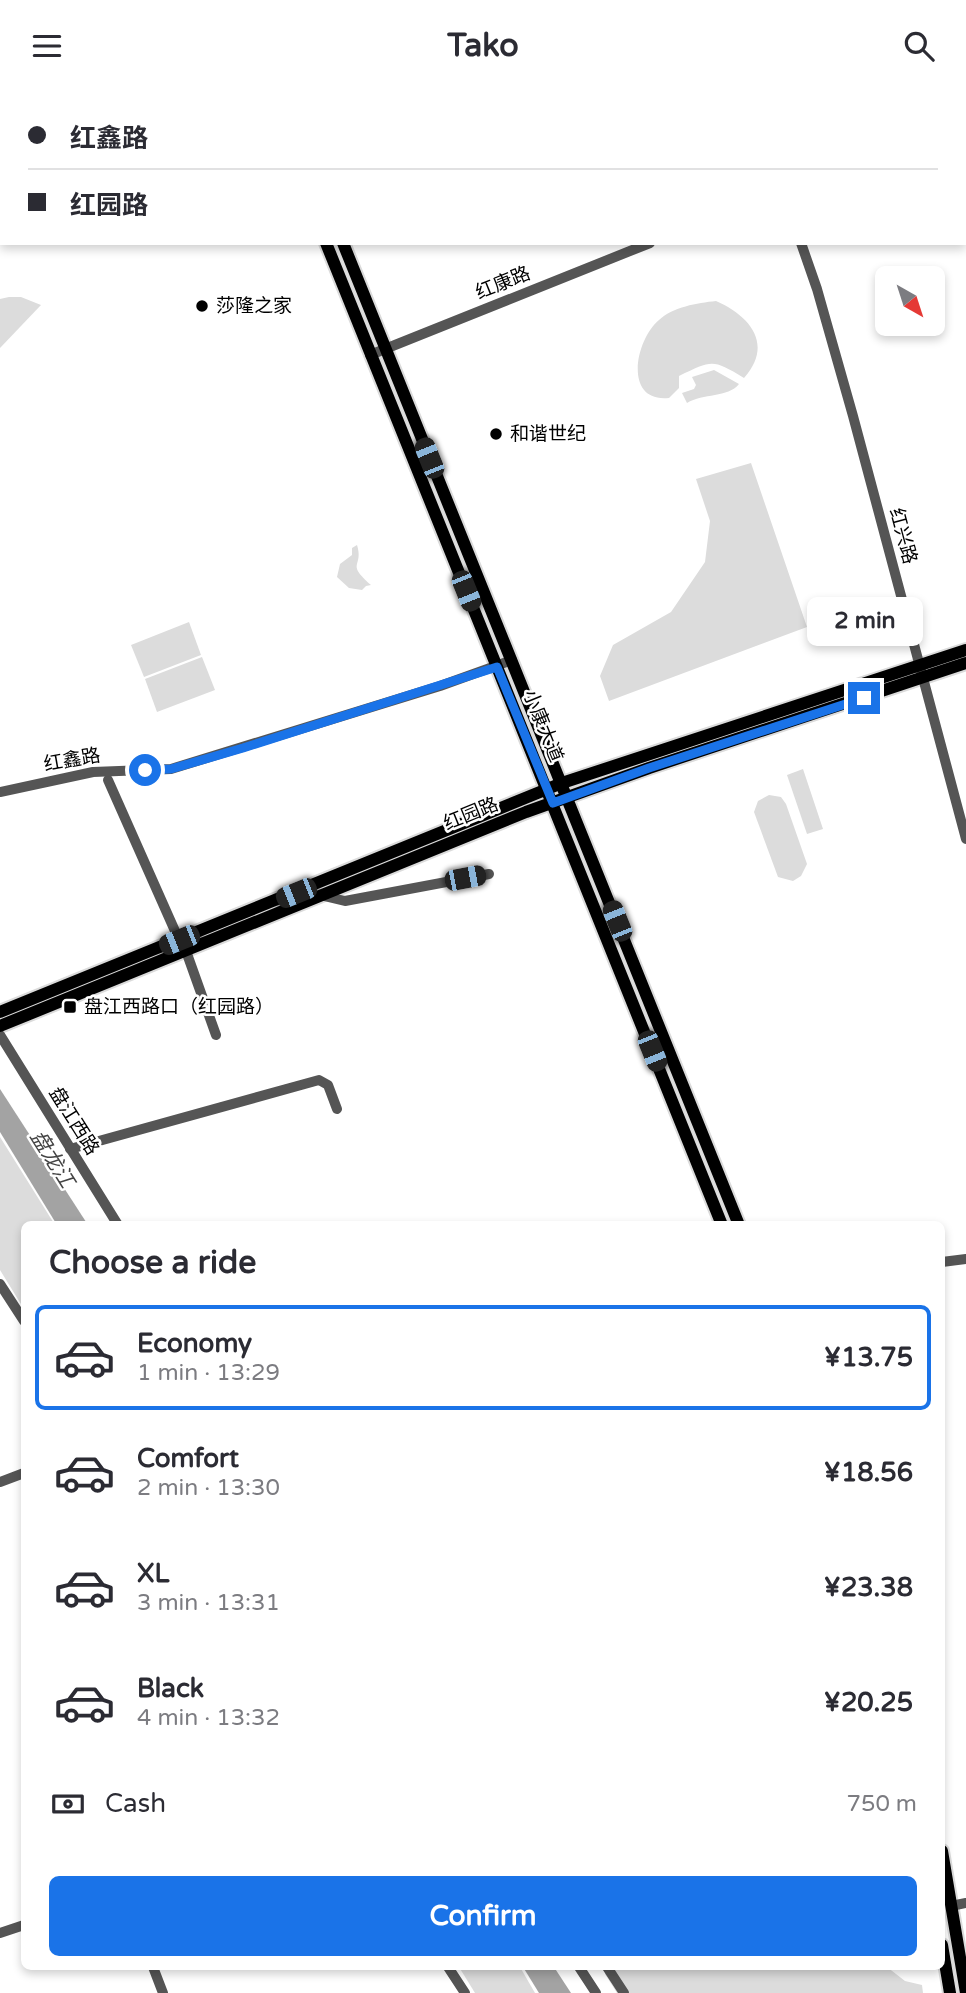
<!DOCTYPE html>
<meta charset="utf-8">
<style>
body{margin:0;font-family:"Varela Round","Noto Sans SC",sans-serif;background:#f2f2f3;color:#2b2b33;height:100vh;display:flex;flex-direction:column;font-size:26px;white-space:nowrap}
*{box-sizing:border-box;margin:0}
p{font-size:23px;color:#7c7c81}
.icon{flex:none;width:38px;height:38px;fill:none;stroke:currentColor;stroke-width:2;stroke-linecap:round;stroke-linejoin:round}
.map{position:relative;flex:1;overflow:hidden}
.drawer{position:absolute;left:21px;top:1130px;width:924px;height:749px;display:flex;flex-direction:column;background:#fff;border-radius:10px;box-shadow:0 4px 10px #0003}
.drawer>*{flex:none}
.top-card{position:absolute;left:0px;top:0px;width:966px;height:154px;box-shadow:0 4px 10px #0003;display:grid;align-content:center;height:154px;padding:0 28px;background:#fff}
.needle{width:46px;rotate:141deg}
.tools{position:absolute;left:875px;top:175px;display:grid;gap:14px}
.tools a{display:grid;place-items:center;width:70px;height:70px;border-radius:10px;background:#fff;box-shadow:0 4px 10px #0003;font-size:35px}
.end{position:absolute;width:32px;height:32px;margin:-16px;border:9px solid #1a73e8;background:#fff;box-shadow:0 0 0 4px #fff}
.from{border-radius:50%}
.bubble{position:absolute;height:49px;border-radius:10px;background:#fff;box-shadow:0 4px 10px #0003;font-size:23px;font-weight:700;line-height:49px;text-align:center}
.car{position:absolute;width:21px;height:42px;margin:-21px -10px;border-radius:9px;box-shadow:0 0 5px 2px #0007;background:linear-gradient(#222 24%,#8ab4d8 0 40%,#222 0 76%,#8ab4d8 0 86%,#222 0)}
.top-card b{display:flex;align-items:center;gap:24px;height:66px;font-size:26px}
.top-card b+b{border-top:2px solid #e1e1e2}
.top-card i{width:18px;height:18px;background:#2b2b33}
ul{padding:0;list-style:none}
li{display:flex;align-items:center;gap:21px;height:105px;margin:0 14px 10px;padding:0 14px;border:4px solid transparent;border-radius:10px}
li div{flex:1}
li b{display:block;font-size:26px}
li em{font-style:normal;font-weight:700}
li.current{border-color:#1a73e8}
li>.icon{width:63px;height:63px;stroke-width:1.5}
h2{padding:0 28px;font-size:32px;line-height:84px}
.pay{display:flex;align-items:center;gap:18px;height:77px;padding:0 28px;font-size:26px}
.pay p{margin-inline-start:auto}
.action{display:flex;gap:14px;margin-top:auto;padding:14px 28px}
.action a{flex:1;height:80px;border-radius:10px;background:#1a73e8;color:#fff;font-size:28px;font-weight:700;line-height:80px;text-align:center}
header{display:flex;justify-content:space-between;align-items:center;height:91px;padding:0 28px;background:#fff;font-size:32px;font-weight:700}
.map>svg:first-child{display:block}
</style>
<header><svg class="icon" aria-label="menu" viewBox="0 0 24 24"><path d="M4 6h16M4 12h16M4 18h16"/></svg>Tako<svg class="icon" aria-label="search" viewBox="0 0 24 24"><circle cx="10" cy="10" r="6"/><path d="M15 15l6 6"/></svg></header>
<div class="map">
<svg width="966" height="1902" viewBox="0 0 966 1902">
<rect width="100%" height="100%" fill="#fff"/>
<g fill="#dcdcdc">
<path d="M9,206H21L41,214L0,257V208Z"/>
<path d="M716,210C750,225 774,253 744,287C712,268 713,269 679,285V297L669,307C623,312 635,249 659,229C673,216 697,212 716,210Z"/>
<path d="M714,279L739,293C728,307 703,302 687,312L682,302L694,298L696,294L692,286Z"/>
<path d="M751,372L807,536L609,610L600,585L613,554L671,521L705,471L710,430L696,388Z"/>
<path d="M357,454C364,477 345,471 371,494L366,495L362,499L349,497L337,486L340,473L352,464V457Z"/>
<path d="M189,531L201,564L144,586L131,554Z"/>
<path d="M202,566L215,599L157,621L145,588Z"/>
<path d="M803,678L823,738L807,743L787,684Z"/>
<path d="M769,704L781,706L786,713L807,773L801,785L793,790L778,786L754,721L758,710Z"/>
<path d="M0,1046L55,1134H24V1218L0,1179Z"/>
<path d="M459,1876H520L535,1902H475Z"/>
<path d="M611,1876H887L905,1890L922,1894L923,1902H617L605,1883Z"/>
</g>
<g fill="#a3a3a3">
<path d="M0,998L88,1134H57L0,1041Z"/>
<path d="M523,1876H554L571,1902H539Z"/>
</g>
<g fill="none" stroke-linecap="round" stroke-linejoin="round">
<defs>
<g id="major">
<path d="M266,0V2"/>
<path d="M283,0V2"/>
<path d="M326,152L722,1134"/>
<path d="M343,152L739,1134"/>
<path d="M0,921L562,692L966,559"/>
<path d="M0,935L526,721L649,677L966,572"/>
<path d="M942,1760L966,1902"/>
<path d="M942,1854L950,1902"/>
</g>
</defs>
<use href="#major" stroke="#dbdbdb" stroke-width="16"/>
<g stroke="#555" stroke-width="10">
<path d="M664,0L665,2"/>
<path d="M964,64H966"/>
<path d="M801,152L817,198L853,325L966,748"/>
<path d="M370,264L650,152"/>
<path d="M108,689L179,849"/>
<path d="M0,701L93,681L171,678L440,595L512,569"/>
<path d="M324,805L345,810L489,783"/>
<path d="M186,860L216,944"/>
<path d="M0,944L118,1134"/>
<path d="M70,1058L319,989L328,994L337,1018"/>
<path d="M942,1171L966,1168"/>
<path d="M0,1193L24,1230"/>
<path d="M0,1391L24,1382"/>
<path d="M951,1815L966,1812"/>
<path d="M0,1842L24,1834"/>
<path d="M153,1876L163,1902"/>
<path d="M448,1876L465,1902"/>
<path d="M579,1876L596,1902"/>
<path d="M607,1876L624,1902"/>
</g>
<use href="#major" stroke="#000" stroke-width="12"/>
</g>
<g fill="none" stroke-linecap="round" stroke-linejoin="round">
<path stroke="#1a73e8" stroke-width="9" d="M145,679L171,678L243,657L497,576L553,712L649,677L864,607"/>
</g>
<g fill="#000" stroke="#fff" stroke-width="2.5">
<circle cx="202" cy="215" r="7"/>
<circle cx="496" cy="343" r="7"/>
<rect x="63" y="909" width="14" height="14" rx="3.5"/>
</g>
<g text-anchor="middle" dominant-baseline="central" stroke-width="5" stroke-linejoin="round" paint-order="stroke">
<g font-size="19" fill="#000" stroke="#fff">
<text transform="translate(503 192) rotate(-22)">红康路</text>
<text transform="translate(903 445) rotate(75)">红兴路</text>
<text transform="translate(543 635) rotate(68)">小康大道</text>
<text transform="translate(72 669) rotate(-10)">红鑫路</text>
<text transform="translate(471 723) rotate(-22)">红园路</text>
<text transform="translate(74 1030) rotate(58)">盘江西路</text>
</g>
<g font-size="19" fill="#000" stroke="#fff" text-anchor="start">
<text x="216" y="215">莎隆之家</text>
<text x="510" y="343">和谐世纪</text>
<text x="84" y="916">盘江西路口（红园路）</text>
</g>
<g font-size="21" font-style="italic" fill="#444" stroke="#fff">
<text transform="translate(52 1068) rotate(58)">盘龙江</text>
</g>
</g>
</svg>
<div class="tools">
<a><svg class="needle" viewBox="-14 -14 28 28"><path d="M0-13l5 13h-10z" fill="#e53935"/><path d="M0 13l5-13h-10z" fill="#7c7c81"/></svg></a>
</div>
<i class="end from" style="left:145px;top:679px"></i>
<i class="end" style="left:864px;top:607px"></i>
<div class="bubble" style="left:807px;top:506px;width:116px">2 min</div>
<i class="car" style="left:429px;top:367px;rotate:338deg"></i>
<i class="car" style="left:466px;top:500px;rotate:158deg"></i>
<i class="car" style="left:465px;top:787px;rotate:79deg"></i>
<i class="car" style="left:296px;top:802px;rotate:248deg"></i>
<i class="car" style="left:617px;top:830px;rotate:338deg"></i>
<i class="car" style="left:179px;top:849px;rotate:248deg"></i>
<i class="car" style="left:652px;top:960px;rotate:158deg"></i>
<div class="top-card">
<b><i class="from"></i>红鑫路</b>
<b><i></i>红园路</b>
</div>
<section class="drawer">
<h2>Choose a ride</h2>
<ul>
<li class="current"><svg class="icon" aria-label="car" viewBox="0 0 24 24"><path d="M5 17H2v-5l4-1 3-4h7l3 4 3 1v5h-3M9 17h6M6 11h13"/><circle cx="7" cy="17" r="2"/><circle cx="17" cy="17" r="2"/></svg><div><b>Economy</b><p>1 min · 13:29</p></div><em>¥13.75</em></li>
<li><svg class="icon" aria-label="car" viewBox="0 0 24 24"><path d="M5 17H2v-5l4-1 3-4h7l3 4 3 1v5h-3M9 17h6M6 11h13"/><circle cx="7" cy="17" r="2"/><circle cx="17" cy="17" r="2"/></svg><div><b>Comfort</b><p>2 min · 13:30</p></div><em>¥18.56</em></li>
<li><svg class="icon" aria-label="car" viewBox="0 0 24 24"><path d="M5 17H2v-5l4-1 3-4h7l3 4 3 1v5h-3M9 17h6M6 11h13"/><circle cx="7" cy="17" r="2"/><circle cx="17" cy="17" r="2"/></svg><div><b>XL</b><p>3 min · 13:31</p></div><em>¥23.38</em></li>
<li><svg class="icon" aria-label="car" viewBox="0 0 24 24"><path d="M5 17H2v-5l4-1 3-4h7l3 4 3 1v5h-3M9 17h6M6 11h13"/><circle cx="7" cy="17" r="2"/><circle cx="17" cy="17" r="2"/></svg><div><b>Black</b><p>4 min · 13:32</p></div><em>¥20.25</em></li>
</ul>
<div class="pay"><svg class="icon" aria-label="cash" viewBox="0 0 24 24"><path d="M3 7h18v10H3z"/><circle cx="12" cy="12" r="2"/></svg>Cash<p>750 m</p></div>
<div class="action"><a>Confirm</a></div>
</section>
</div>
